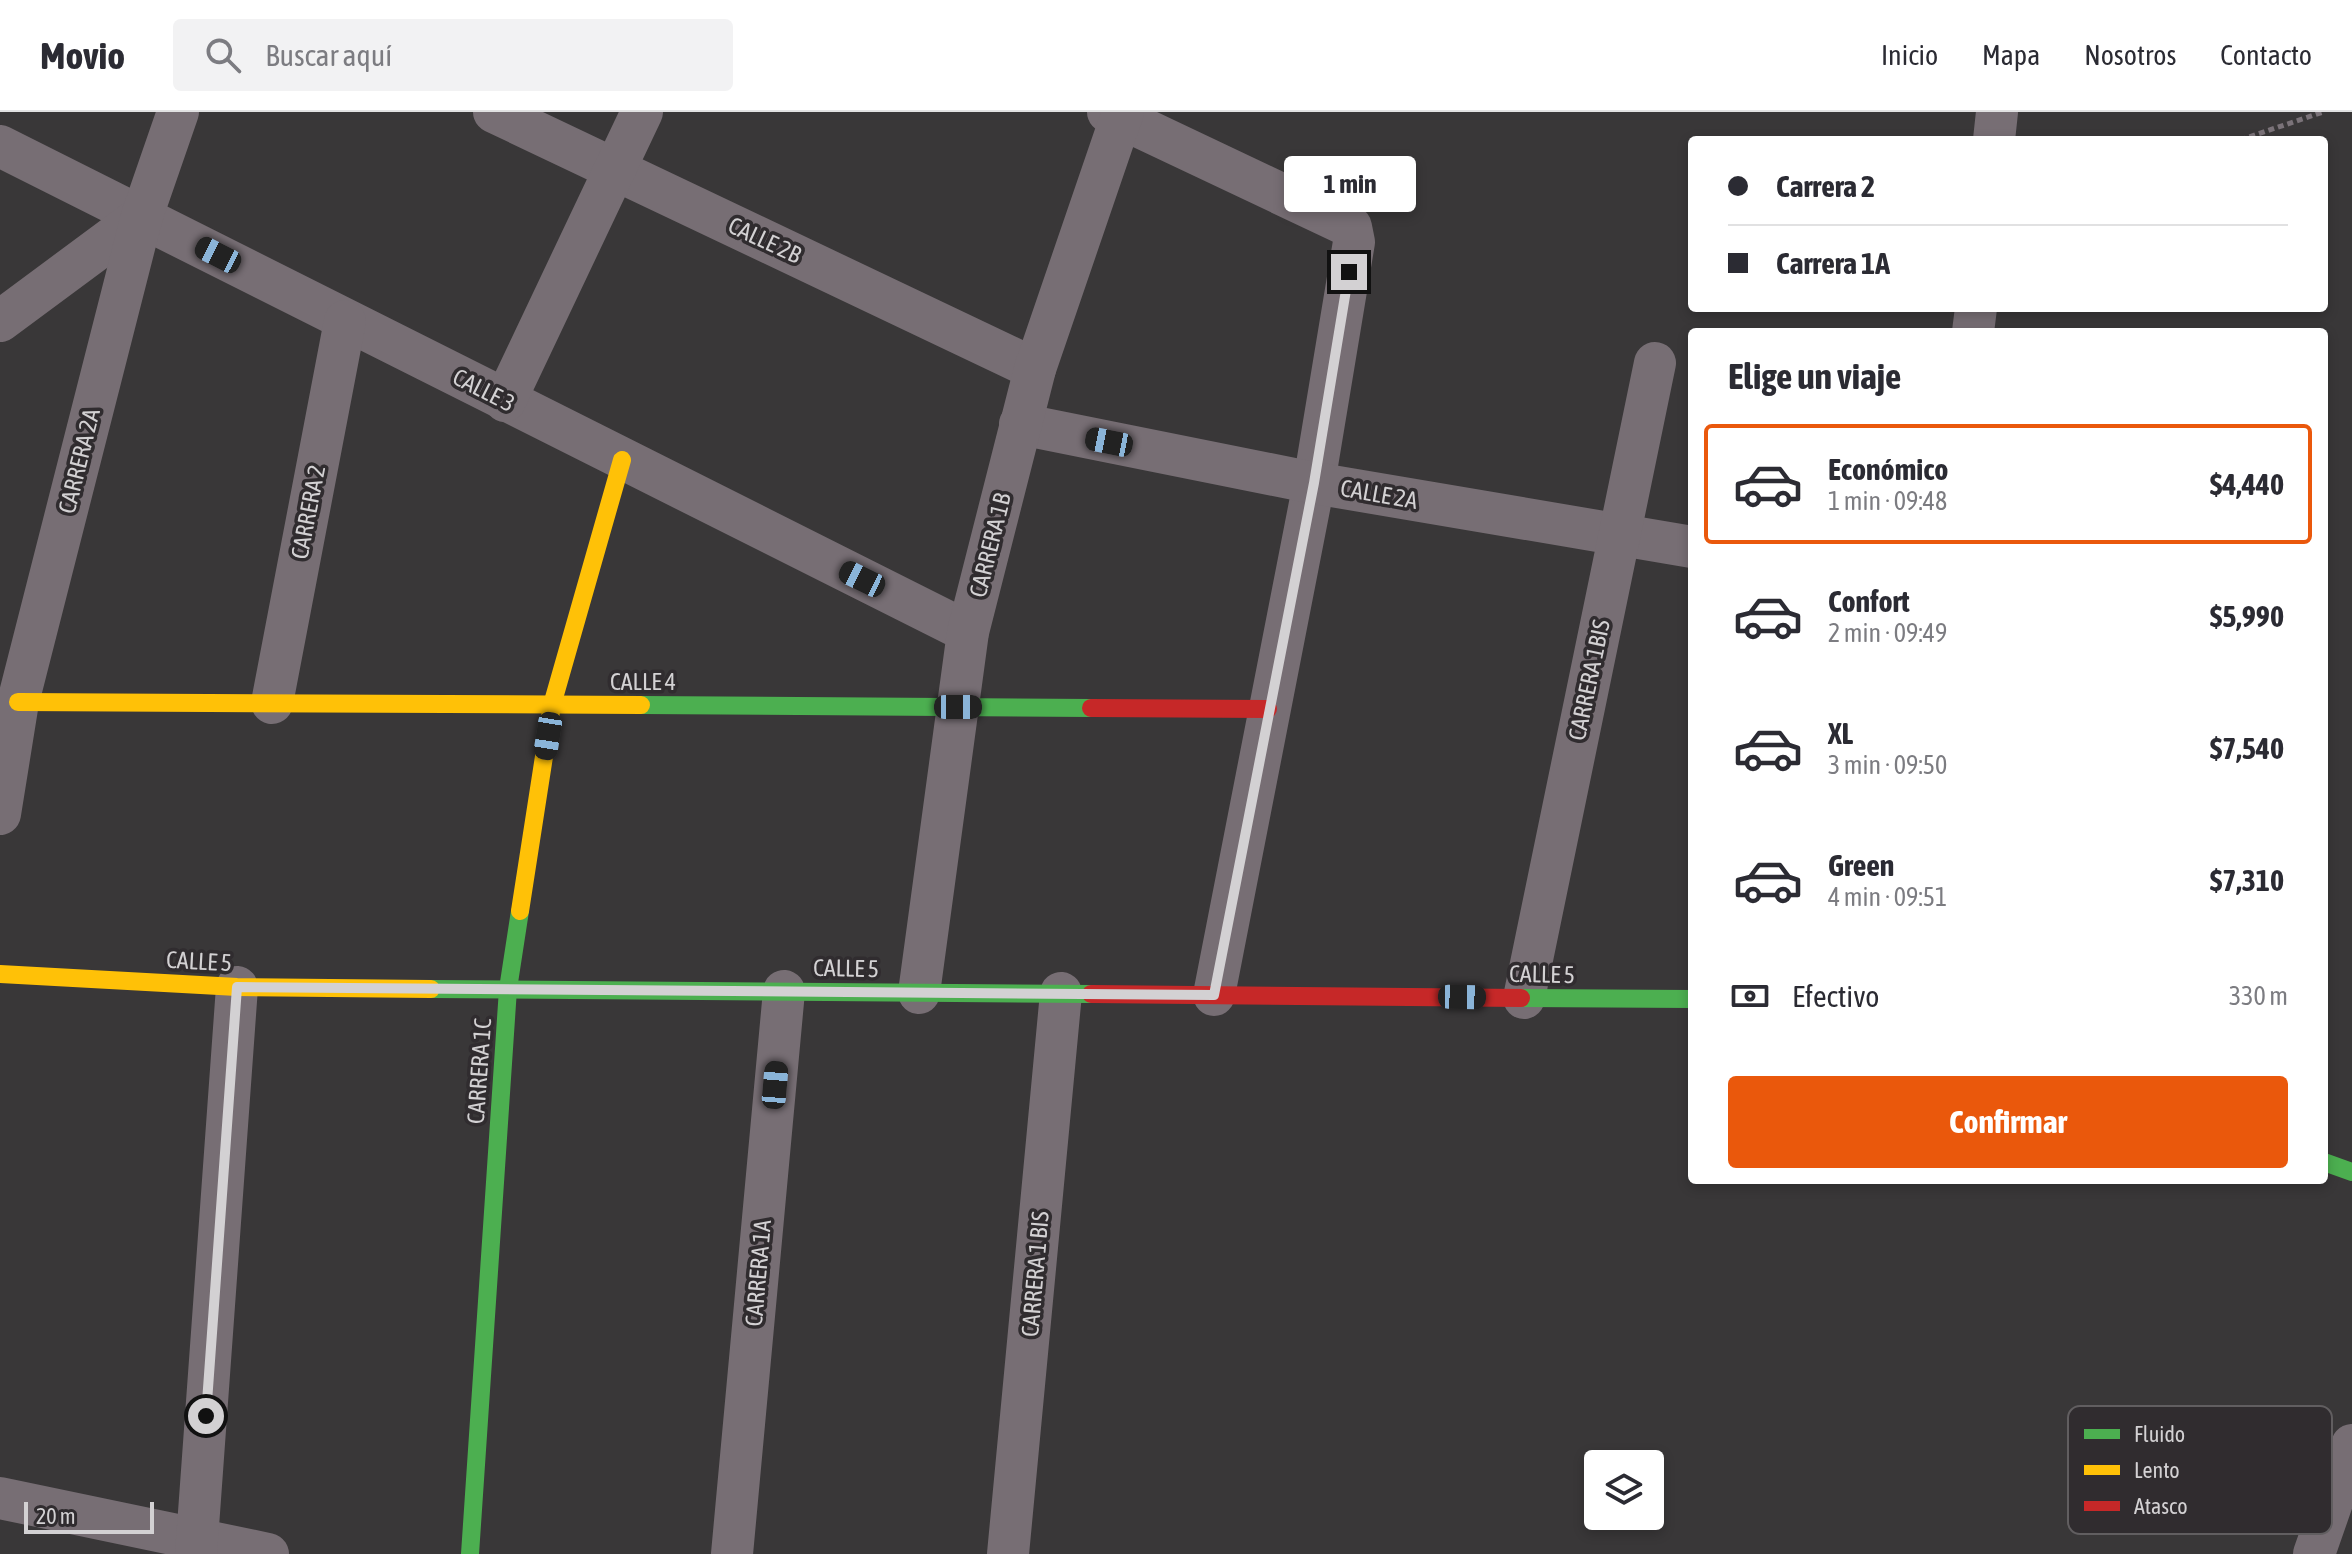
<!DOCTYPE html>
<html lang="es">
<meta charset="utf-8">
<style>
body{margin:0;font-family:"Asap Condensed",sans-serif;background:#f2f2f3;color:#2b2b33;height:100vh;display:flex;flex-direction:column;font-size:30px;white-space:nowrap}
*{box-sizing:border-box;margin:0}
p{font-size:26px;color:#7c7c81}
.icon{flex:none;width:44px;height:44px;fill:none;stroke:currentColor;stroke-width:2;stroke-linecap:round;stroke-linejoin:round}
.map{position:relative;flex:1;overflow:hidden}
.sheet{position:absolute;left:1688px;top:216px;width:640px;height:856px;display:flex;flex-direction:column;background:#fff;border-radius:8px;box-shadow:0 4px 12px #0003}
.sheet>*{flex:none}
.banner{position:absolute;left:1688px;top:24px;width:640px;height:176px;border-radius:8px;box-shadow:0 4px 12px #0003;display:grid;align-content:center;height:176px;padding:0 40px;background:#fff}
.fabs{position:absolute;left:1584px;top:1338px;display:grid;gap:16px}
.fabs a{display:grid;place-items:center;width:80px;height:80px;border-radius:8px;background:#fff;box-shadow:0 4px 12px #0003;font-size:40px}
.scale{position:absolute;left:24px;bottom:20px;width:130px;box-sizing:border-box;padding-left:8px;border:4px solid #d3d1d3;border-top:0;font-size:22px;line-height:28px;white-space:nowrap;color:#d3d1d3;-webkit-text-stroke:6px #302c2f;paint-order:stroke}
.end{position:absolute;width:36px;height:36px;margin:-18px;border:10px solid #d3d1d3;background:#111;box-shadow:0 0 0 4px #111}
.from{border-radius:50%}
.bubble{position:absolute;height:56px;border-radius:8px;background:#fff;box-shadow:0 4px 12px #0003;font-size:26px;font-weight:700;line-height:56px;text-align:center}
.car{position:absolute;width:24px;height:48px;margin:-24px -12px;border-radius:10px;box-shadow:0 0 6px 2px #0007;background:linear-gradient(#222 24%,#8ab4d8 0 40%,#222 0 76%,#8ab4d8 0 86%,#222 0)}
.banner b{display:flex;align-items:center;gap:28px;height:76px;font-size:30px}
.banner b+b{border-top:2px solid #e1e1e2}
.banner i{width:20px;height:20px;background:#2b2b33}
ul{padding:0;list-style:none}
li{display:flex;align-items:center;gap:24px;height:120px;margin:0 16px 12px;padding:0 24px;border:4px solid transparent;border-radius:8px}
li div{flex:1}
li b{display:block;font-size:30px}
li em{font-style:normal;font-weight:700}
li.on{border-color:#ea580c}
li>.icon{width:72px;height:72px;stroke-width:1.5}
h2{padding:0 40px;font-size:36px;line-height:96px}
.pay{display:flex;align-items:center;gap:20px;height:88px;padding:0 40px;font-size:30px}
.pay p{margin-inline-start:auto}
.primary-button{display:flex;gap:16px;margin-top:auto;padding:16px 40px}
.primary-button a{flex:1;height:92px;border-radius:8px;background:#ea580c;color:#fff;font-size:32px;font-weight:700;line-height:92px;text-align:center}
header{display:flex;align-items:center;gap:48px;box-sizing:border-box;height:112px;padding:0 40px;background:#fff;border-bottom:2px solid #e1e1e2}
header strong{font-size:38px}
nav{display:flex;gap:44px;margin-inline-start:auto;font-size:28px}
.search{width:560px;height:72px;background:#f2f2f3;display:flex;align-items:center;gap:20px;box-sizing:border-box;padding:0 28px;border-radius:8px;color:#7c7c81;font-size:30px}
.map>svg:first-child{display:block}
</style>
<header>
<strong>Movio</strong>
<div class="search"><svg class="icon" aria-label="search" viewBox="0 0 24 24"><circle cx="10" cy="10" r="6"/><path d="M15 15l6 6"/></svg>Buscar aquí</div>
<nav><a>Inicio</a><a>Mapa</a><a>Nosotros</a><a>Contacto</a></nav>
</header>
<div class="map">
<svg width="2352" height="1442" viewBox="0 0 2352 1442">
<rect width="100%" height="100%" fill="#393738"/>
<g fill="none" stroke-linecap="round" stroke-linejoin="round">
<path stroke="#7b7379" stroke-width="5" stroke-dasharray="6 4" stroke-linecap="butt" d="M2240,28L2323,0"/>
<g stroke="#776e74" stroke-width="42">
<path d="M494,0L1035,257"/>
<path d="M1108,0L1351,115L1354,130L1314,371L1214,883"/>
<path d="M1994,28L1997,0"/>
<path d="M0,34L968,520"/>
<path d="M0,209L142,104"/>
<path d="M1973,220L1976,196"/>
<path d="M505,289L642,0"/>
<path d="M1020,312L1314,371L1692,435"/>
<path d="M272,591L345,209"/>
<path d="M0,702L18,590L142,104L178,0"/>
<path d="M919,881L968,520L1035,257L1123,0"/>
<path d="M1524,886L1655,251"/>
<path d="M0,1386L268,1442"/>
<path d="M196,1442L237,875"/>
<path d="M732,1442L784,879"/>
<path d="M1008,1442L1061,881"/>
<path d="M2314,1442L2352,1333"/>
</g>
<g stroke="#4caf50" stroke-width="18">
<path d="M641,593L1091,596"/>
<path d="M431,877L1091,882"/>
<path d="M1521,886L1692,887"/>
<path d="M2324,1050L2352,1060"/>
<path d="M470,1442L508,877L520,799"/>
</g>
<g stroke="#ffc107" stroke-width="18">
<path d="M18,590L641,593"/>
<path d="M520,799L552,593L622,348"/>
<path d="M0,862L237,875L431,877"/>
</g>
<g stroke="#c62828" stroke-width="18">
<path d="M1091,596L1268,597"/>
<path d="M1091,882L1521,886"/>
</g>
</g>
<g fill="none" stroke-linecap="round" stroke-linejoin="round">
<path stroke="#d3d1d3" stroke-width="10" d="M206,1304L237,875L1214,883L1314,371L1349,160"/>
</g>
<g text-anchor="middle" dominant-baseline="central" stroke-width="7" stroke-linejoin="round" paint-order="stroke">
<g font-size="24" fill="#d3d1d3" stroke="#302c2f">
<text transform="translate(765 128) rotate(25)">CALLE 2B</text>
<text transform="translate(484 278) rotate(27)">CALLE 3</text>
<text transform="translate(79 349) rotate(-76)">CARRERA 2A</text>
<text transform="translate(1379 382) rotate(10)">CALLE 2A</text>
<text transform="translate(308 400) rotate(-79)">CARRERA 2</text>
<text transform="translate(990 433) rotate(-76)">CARRERA 1B</text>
<text transform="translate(1589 568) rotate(-78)">CARRERA 1BIS</text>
<text x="643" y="569">CALLE 4</text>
<text transform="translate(199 849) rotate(3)">CALLE 5</text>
<text transform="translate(846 856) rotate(1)">CALLE 5</text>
<text transform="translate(1542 862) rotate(1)">CALLE 5</text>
<text transform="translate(479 959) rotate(-86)">CARRERA 1C</text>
<text transform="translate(758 1161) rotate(-85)">CARRERA 1A</text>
<text transform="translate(1035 1162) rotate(-85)">CARRERA 1 BIS</text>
</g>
</g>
<rect x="2068" y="1294" width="264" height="128" rx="12" fill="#302c2f" stroke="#615e60" stroke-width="2"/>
<rect x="2084" y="1317" width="36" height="10" fill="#4caf50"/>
<rect x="2084" y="1353" width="36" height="10" fill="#ffc107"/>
<rect x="2084" y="1389" width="36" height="10" fill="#c62828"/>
<g font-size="22" fill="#d3d1d3">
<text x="2134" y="1330">Fluido</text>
<text x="2134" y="1366">Lento</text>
<text x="2134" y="1402">Atasco</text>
</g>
</svg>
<div class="fabs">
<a><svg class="icon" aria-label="layers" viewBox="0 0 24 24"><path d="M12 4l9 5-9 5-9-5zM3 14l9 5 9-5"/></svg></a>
</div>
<div class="scale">20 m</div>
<i class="end from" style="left:206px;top:1304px"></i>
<i class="end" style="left:1349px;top:160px"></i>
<div class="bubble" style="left:1284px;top:44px;width:132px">1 min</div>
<i class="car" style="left:218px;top:143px;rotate:297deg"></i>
<i class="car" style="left:1109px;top:330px;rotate:281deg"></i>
<i class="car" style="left:862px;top:467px;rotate:296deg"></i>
<i class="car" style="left:958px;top:595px;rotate:90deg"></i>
<i class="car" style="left:548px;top:624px;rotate:189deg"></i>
<i class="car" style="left:1462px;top:885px;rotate:91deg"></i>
<i class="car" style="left:775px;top:973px;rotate:5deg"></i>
<div class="banner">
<b><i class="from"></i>Carrera 2</b>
<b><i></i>Carrera 1A</b>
</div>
<section class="sheet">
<h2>Elige un viaje</h2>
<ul>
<li class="on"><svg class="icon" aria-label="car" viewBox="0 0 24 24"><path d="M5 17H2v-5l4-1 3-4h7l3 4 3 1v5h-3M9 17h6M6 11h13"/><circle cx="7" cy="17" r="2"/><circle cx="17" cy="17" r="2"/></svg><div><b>Económico</b><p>1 min · 09:48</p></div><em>$4,440</em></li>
<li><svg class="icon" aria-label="car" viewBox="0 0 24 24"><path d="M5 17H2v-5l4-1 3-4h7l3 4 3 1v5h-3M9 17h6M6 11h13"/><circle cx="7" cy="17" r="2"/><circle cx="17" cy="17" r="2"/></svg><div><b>Confort</b><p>2 min · 09:49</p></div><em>$5,990</em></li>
<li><svg class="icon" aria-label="car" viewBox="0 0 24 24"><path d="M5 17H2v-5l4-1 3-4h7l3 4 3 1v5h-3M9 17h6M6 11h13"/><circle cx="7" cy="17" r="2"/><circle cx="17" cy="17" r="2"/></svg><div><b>XL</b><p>3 min · 09:50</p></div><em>$7,540</em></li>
<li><svg class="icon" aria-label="car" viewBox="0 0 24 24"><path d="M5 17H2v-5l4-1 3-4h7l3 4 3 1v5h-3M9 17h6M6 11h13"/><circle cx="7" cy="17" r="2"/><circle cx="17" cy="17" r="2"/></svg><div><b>Green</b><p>4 min · 09:51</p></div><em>$7,310</em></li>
</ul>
<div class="pay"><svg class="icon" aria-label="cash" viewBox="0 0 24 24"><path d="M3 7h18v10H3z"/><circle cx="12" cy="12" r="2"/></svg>Efectivo<p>330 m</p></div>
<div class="primary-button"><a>Confirmar</a></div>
</section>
</div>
